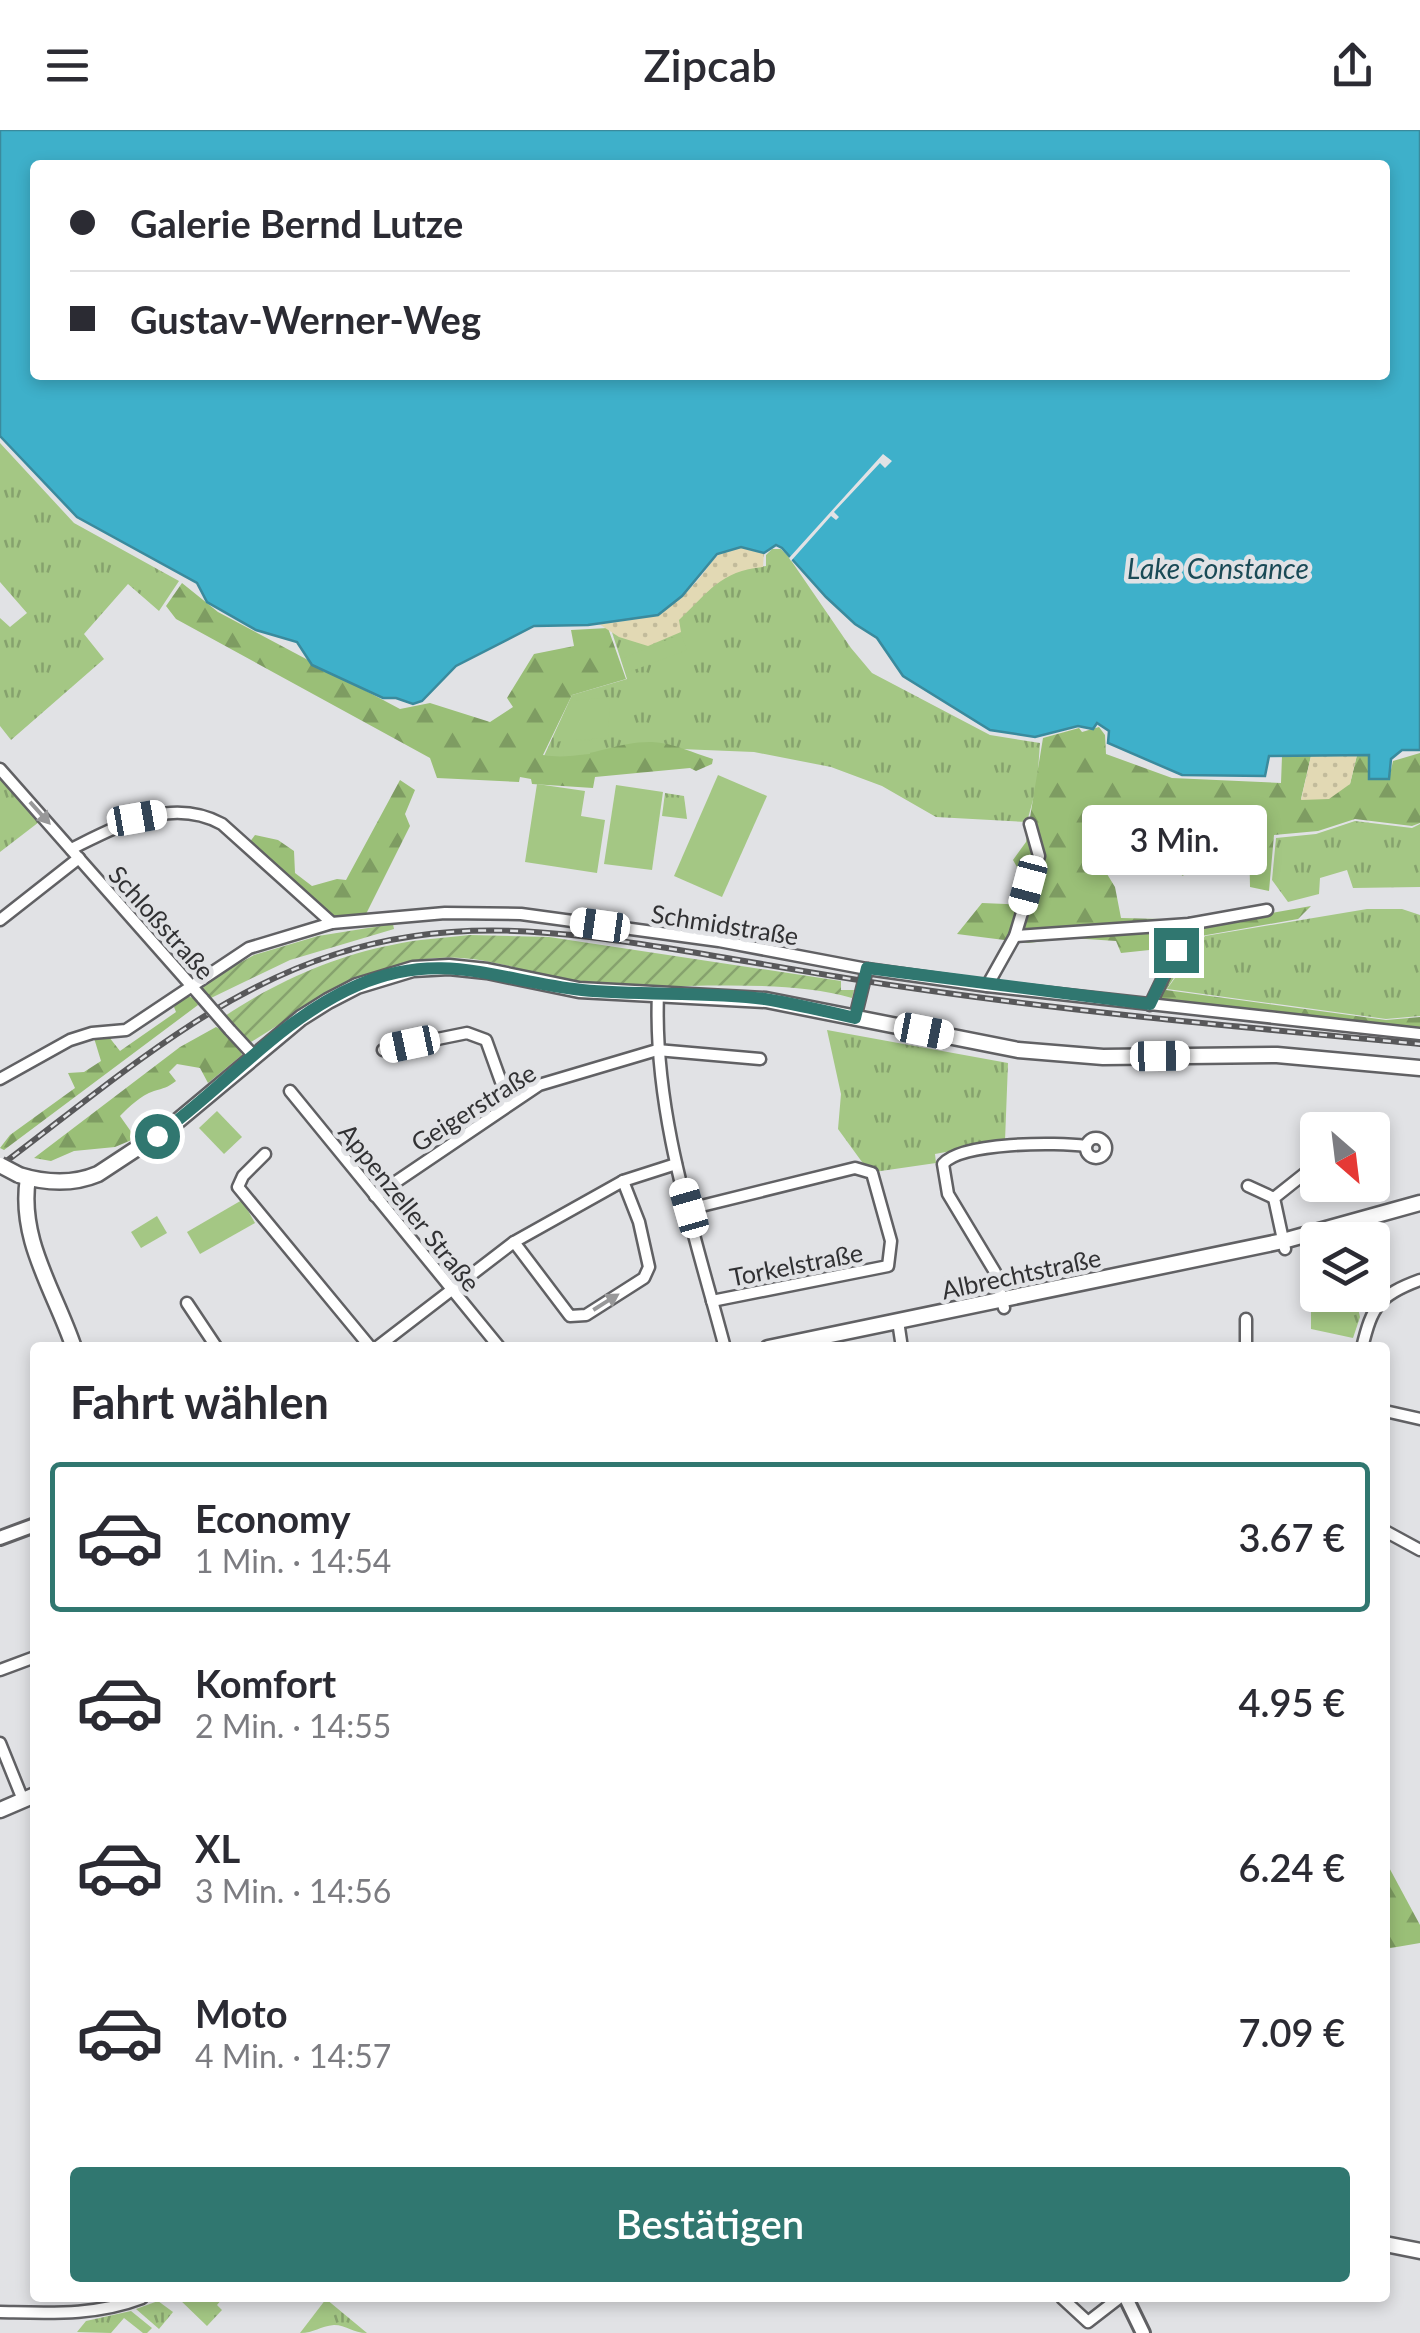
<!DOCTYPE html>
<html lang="de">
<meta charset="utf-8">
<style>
body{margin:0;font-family:Lato,sans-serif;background:#f2f2f3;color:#2b2b33;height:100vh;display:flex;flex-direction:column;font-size:38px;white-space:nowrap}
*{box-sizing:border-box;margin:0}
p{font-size:32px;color:#7c7c81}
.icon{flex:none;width:55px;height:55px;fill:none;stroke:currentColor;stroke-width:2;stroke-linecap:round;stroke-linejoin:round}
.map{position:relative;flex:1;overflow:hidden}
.details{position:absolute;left:30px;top:1212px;width:1360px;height:960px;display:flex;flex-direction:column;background:#fff;border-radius:10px;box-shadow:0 5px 15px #0003}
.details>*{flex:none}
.hud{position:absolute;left:30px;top:30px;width:1360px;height:220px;border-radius:10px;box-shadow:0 5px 15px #0003;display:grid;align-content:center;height:220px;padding:0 40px;background:#fff}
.needle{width:65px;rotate:152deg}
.fabs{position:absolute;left:1300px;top:982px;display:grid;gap:20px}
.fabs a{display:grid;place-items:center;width:90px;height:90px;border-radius:10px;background:#fff;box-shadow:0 5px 15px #0003;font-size:50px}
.end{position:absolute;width:45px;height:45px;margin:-22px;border:12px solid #307770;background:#fff;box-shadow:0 0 0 5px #fff}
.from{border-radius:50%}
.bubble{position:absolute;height:70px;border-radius:10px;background:#fff;box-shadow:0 5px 15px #0003;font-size:32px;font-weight:600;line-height:70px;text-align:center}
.car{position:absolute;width:30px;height:60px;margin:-30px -15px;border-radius:12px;box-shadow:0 0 8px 2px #0007;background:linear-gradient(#fff 24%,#345 0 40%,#fff 0 76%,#345 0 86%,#fff 0)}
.hud b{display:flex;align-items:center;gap:35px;height:95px;font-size:38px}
.hud b+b{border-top:2px solid #e1e1e2}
.hud i{width:25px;height:25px;background:#2b2b33}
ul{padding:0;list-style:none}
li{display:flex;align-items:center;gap:30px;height:150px;margin:0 20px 15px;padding:0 20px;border:5px solid transparent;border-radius:10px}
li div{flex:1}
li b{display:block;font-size:38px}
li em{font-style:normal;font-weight:600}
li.active{border-color:#307770}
li>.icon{width:90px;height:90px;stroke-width:1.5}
h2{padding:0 40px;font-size:45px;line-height:120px}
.action{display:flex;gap:20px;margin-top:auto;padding:20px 40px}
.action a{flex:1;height:115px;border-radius:10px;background:#307770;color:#fff;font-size:40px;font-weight:600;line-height:115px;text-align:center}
header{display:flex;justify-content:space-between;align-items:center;height:130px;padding:0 40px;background:#fff;font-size:45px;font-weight:600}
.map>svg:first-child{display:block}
</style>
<header><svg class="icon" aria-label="menu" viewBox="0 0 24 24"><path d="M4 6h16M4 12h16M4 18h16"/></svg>Zipcab<svg class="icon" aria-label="share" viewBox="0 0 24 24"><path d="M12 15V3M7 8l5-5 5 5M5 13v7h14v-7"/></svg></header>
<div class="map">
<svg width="1420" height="2203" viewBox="0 0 1420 2203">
<defs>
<pattern id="grass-tufts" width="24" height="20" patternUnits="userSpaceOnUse" patternTransform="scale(2.5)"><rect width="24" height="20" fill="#a4c784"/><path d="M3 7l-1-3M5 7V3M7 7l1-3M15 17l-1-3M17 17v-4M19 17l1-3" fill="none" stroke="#86a26d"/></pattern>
<pattern id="forest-firs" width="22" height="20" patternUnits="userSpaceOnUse" patternTransform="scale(2.5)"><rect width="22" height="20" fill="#9abf77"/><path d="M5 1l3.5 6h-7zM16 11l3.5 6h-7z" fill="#7e9c62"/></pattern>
<pattern id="sand-dots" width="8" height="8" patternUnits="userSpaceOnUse" patternTransform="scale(2.5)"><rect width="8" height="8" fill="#e2d9b4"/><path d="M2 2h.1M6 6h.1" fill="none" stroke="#c2bb9b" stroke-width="1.8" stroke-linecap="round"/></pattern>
<pattern id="garden-furrows" width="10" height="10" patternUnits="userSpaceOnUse" patternTransform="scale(2.5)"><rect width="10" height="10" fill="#a4c784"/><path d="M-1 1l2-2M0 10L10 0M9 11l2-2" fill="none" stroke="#86a26d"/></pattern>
</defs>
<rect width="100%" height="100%" fill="#e1e2e5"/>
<g fill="url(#grass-tufts)">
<path d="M0,313L74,393L179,451L159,481L128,454L84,504L104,529L11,610L0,596V488L10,497L27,483L0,452Z"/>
<path d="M772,419H781L788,426L851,518L872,543L990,605L1040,613L1037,655L1027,692L936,687L882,656L831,637L754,622L655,618L568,629L544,626L572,565L627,549L610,496L681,484L730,441L766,436V425Z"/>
<path d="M0,649L39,692L0,722Z"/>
<path d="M665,663L684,666L687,689L662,686Z"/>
<path d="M1355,691L1412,698L1420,694V757L1353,758L1347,740L1320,748L1319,764L1288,772L1272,750L1276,708L1316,704Z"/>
<path d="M1367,779H1402L1420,785V886L1386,889L1167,859L1205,806Z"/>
<path d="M827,900L1008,933L1005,1011L935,1024L936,1033L874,1042L862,1032L838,999L841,964Z"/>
<path d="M1357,1174L1360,1187L1353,1208L1311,1199V1180Z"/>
<path d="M178,2168H223L217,2175L222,2180L207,2196Z"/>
<path d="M326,2169L367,2203C353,2203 346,2195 334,2195C320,2196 314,2203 300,2203Z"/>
<path d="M158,2171L173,2182L159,2199L136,2179Z"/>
<path d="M131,2181L152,2198L147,2203H143L124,2188L111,2203L77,2202L86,2191Z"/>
</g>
<g fill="url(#forest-firs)">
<path d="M182,453L218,482L400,579L430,573L490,592L513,577L507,568L534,524L574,516L571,500L608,498L626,549L572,565L543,625C584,632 615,611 652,612C674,613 693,623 713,629L712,634L696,641L690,638L595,647L593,658L532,654L531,649L520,647L519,652L437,648L430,628L176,489L166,476Z"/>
<path d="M1099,597L1105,605L1106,624L1172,648L1281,653L1282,626H1311L1301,669L1350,654L1357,625H1370L1389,649L1393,631L1420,623V693L1412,696L1355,689L1318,701L1274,705L1269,761L1250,757L1249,707L1203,713L1183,746L1146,722L1100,718L1099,731L1115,757L1121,788L1162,789L1159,819L1121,823L1116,811L1071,808L1028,813L957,804L982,773L1029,775L1024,749L1013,730L1026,712L1043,608L1079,598L1082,602Z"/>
<path d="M400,650L415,660L405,684L410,696L366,784L332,788L249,713L255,705L278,710L294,721L295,743L312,756L337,749L346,750Z"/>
<path d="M1311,776L1298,789L1201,806L1166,860L1386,890L1420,887V907L1155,873L1170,801Z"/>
<path d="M186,866L194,868L198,875L4,1020L0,1018L10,1005L75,958L68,943L84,942L101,931L94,908L109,907L120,921L176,882L174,877Z"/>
<path d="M216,897C229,904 238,910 242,925L208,953L200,938L177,934L169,942L176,951C167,958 164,958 154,961C140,966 130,976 120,986L132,1003L141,1006L115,1017L74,1021L51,1031L34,1028L180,917Z"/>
<path d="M1385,1730L1420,1795V1813L1385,1819Z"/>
</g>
<g fill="url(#sand-dots)">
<path d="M729,418H752L764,423L763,437C720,441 709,462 679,490L681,502L648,516L619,507L599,494C647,489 670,484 702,445C711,433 716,424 729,418Z"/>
<path d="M1357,625L1350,654L1329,669L1301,670L1311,626Z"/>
</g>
<g fill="url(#garden-furrows)">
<path d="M393,794L394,799L290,830L211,868L203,859L204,853L254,825L318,806Z"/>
<path d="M470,805L549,807L841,851V860H854L852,868C780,847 678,860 601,855C546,852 492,823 436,828C367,833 308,877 251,912L225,886C274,853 334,826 392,815C417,809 444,808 470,805Z"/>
</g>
<g fill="#a4c784">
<path d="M681,504L687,520L626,543L621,529Z"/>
<path d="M610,567L608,608L576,610L590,611V624L564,626L563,611L554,612L571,571Z"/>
<path d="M718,645L767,666L722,767L674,746Z"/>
<path d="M537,654L585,661L581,686L605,690L597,743L525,732Z"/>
<path d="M616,655L663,662L652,740L604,734Z"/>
<path d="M217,981L242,1007L224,1024L199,998Z"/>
<path d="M242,1070L255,1093L200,1124L187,1102Z"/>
<path d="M157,1086L167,1103L141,1118L131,1102Z"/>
</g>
<path fill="#3eb0ca" stroke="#3a8a9d" stroke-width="2.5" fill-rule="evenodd" d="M0,0H1420V620H1402L1391,629L1389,649H1369V625L1269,626L1265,646L1182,645L1108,613L1109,601L1097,593L1093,599L1078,596L1035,607L990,600L903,546L877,508L855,494L826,467L782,418L776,415L764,423L741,417L717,424L682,466L658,485L588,495L534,496L456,536L422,571L413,574L396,568H383L312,535L297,512L256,500L207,472L197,453L77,387L0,306ZM35,35H1385V245H35Z"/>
<path fill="#e1e2e5" d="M883,324L892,331L885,338L880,333L834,382L839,387L836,390L831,386L791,431L789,428Z"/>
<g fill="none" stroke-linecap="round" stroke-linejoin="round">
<defs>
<g id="minor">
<path d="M0,639L203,869"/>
<path d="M71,719C118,696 171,666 222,694L332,793"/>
<path d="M0,790L79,728"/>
<path d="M1015,806L1189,794L1267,780"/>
<path d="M987,856L1015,806L1039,726L1030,694"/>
<path d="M658,863C653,984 694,1101 725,1218"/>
<path d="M1150,875L1189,794"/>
<path d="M855,888L867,839"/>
<path d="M230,900L254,926"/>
<path d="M383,920L467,903L486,910L509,974"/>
<path d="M0,949L70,910L92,903L126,900L249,818L332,793L445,783L521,784L719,811L867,839L987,856L1420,904"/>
<path d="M290,961L500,1218"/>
<circle cx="1096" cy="1018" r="10"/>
<path d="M265,1024L243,1046L238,1057L371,1218"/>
<path d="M1248,1056L1274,1068"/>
<path d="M375,1066L539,955L657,920L760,929"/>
<path d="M689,1079L855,1038L872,1043L891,1111L888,1136L712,1171"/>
<path d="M514,1112L570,1186L586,1185L644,1148L649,1137L639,1092L623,1051"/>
<path d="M1285,1119L1274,1068L1318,1033"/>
<path d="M187,1173L217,1218"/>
<path d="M1004,1178L995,1142L948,1064L943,1034C961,1012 1057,1012 1086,1016"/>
<path d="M898,1191L902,1218"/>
<path d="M376,1218L514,1112L623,1051L676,1034"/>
<path d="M1246,1218V1189"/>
<path d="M1362,1218C1372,1176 1379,1165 1420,1150"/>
<path d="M1385,1281L1420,1289"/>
<path d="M1385,1401L1420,1420"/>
<path d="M0,1540L35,1527"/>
<path d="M0,1613L23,1670"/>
<path d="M1062,2168L1088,2192L1119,2168"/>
<path d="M0,2182C50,2183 95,2186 142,2168"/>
</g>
<g id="tertiary">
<path d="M0,1408L35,1395"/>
<path d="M1126,2168L1143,2203"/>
</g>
<g id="secondary">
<path d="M19,1045C45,1053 72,1055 98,1044L174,994L301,888L328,871L357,856L413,839L449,837L487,841L579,860L766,870L1018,920L1103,927L1277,925L1420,938"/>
<path d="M28,1048C18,1110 55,1161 74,1218"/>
<path d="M768,1218L1283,1111L1420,1073"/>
<path d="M0,1680L35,1665"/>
<path d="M1385,2114L1420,2121"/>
</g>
</defs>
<use href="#minor" stroke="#616164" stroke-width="15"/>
<use href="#tertiary" stroke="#616164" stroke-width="18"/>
<use href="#secondary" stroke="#616164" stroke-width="19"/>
<use href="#minor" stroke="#fff" stroke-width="10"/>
<use href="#tertiary" stroke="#fff" stroke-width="12"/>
<use href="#secondary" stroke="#fff" stroke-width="14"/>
<defs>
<path id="rail" d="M0,1036C106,957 209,864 336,824C454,786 560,801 679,820C759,833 838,848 918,859C1084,883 1252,898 1420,914"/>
</defs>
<use href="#rail" stroke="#58585a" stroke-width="6"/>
<use href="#rail" stroke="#e1e2e5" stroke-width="2.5" stroke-dasharray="8" stroke-linecap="butt"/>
<defs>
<path id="minor-bridge" d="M203,869L230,900"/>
<path id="secondary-bridge" d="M0,1035L19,1045"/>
</defs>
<use href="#minor-bridge" stroke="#616164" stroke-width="15" stroke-linecap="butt"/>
<use href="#secondary-bridge" stroke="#616164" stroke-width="19" stroke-linecap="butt"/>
<use href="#minor-bridge" stroke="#fff" stroke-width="10"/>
<use href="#secondary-bridge" stroke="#fff" stroke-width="14"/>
</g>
<defs><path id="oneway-solid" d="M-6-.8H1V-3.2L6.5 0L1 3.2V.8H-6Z" transform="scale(2.5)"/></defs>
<g fill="#989899">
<use href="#oneway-solid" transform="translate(40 683) rotate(48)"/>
<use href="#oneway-solid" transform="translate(606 1172) rotate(-32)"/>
</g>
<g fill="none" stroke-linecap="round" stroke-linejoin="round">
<path stroke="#307770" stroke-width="12" d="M157,1006C224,958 281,888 358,855C443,819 499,851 582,860C643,866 705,861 765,869C795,874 825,881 855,888L867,838L1150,874L1176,820"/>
</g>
<g text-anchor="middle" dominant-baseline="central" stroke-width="9" stroke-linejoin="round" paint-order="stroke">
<g font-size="25" fill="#313133" stroke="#e1e2e5">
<text transform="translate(162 792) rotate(48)">Schloßstraße</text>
<text transform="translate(725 794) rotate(9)">Schmidstraße</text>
<text transform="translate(473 977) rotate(-32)">Geigerstraße</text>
<text transform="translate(410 1077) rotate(51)">Appenzeller Straße</text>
<text transform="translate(796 1134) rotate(-11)">Torkelstraße</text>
<text transform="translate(1021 1143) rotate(-12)">Albrechtstraße</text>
</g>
<g font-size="28" font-style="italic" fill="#1a4a56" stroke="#e1e2e5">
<text x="1218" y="438">Lake Constance</text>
</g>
</g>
</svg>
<div class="fabs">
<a><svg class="needle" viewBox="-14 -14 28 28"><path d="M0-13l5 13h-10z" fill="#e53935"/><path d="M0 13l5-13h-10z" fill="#7c7c81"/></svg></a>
<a><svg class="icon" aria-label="layers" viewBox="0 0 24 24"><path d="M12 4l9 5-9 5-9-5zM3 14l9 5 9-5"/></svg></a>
</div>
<i class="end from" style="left:157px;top:1006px"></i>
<i class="end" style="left:1176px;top:820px"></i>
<div class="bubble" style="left:1082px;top:675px;width:185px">3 Min.</div>
<i class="car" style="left:137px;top:688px;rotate:80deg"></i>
<i class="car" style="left:1028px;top:755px;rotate:195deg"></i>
<i class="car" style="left:600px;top:795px;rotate:278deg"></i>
<i class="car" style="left:924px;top:901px;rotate:101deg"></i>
<i class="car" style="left:410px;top:914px;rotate:258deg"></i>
<i class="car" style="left:1160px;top:926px;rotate:89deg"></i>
<i class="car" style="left:689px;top:1078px;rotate:344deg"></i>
<div class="hud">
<b><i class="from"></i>Galerie Bernd Lutze</b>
<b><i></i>Gustav-Werner-Weg</b>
</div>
<section class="details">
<h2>Fahrt wählen</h2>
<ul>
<li class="active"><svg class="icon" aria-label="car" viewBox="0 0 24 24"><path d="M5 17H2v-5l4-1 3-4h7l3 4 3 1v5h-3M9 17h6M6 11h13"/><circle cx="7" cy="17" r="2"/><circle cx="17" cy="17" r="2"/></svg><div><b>Economy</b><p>1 Min. · 14:54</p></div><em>3.67 €</em></li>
<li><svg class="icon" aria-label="car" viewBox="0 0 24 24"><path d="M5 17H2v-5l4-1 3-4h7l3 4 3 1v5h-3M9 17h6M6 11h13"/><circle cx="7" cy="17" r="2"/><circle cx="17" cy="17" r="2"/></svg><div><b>Komfort</b><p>2 Min. · 14:55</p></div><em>4.95 €</em></li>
<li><svg class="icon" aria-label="car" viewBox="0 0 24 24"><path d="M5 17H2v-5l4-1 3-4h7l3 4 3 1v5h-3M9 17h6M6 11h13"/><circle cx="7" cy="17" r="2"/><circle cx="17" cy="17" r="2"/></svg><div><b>XL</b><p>3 Min. · 14:56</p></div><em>6.24 €</em></li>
<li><svg class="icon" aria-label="car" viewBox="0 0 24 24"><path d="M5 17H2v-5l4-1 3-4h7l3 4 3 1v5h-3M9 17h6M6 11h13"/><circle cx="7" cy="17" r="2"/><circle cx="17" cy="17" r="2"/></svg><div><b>Moto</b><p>4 Min. · 14:57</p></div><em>7.09 €</em></li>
</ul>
<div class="action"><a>Bestätigen</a></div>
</section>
</div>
